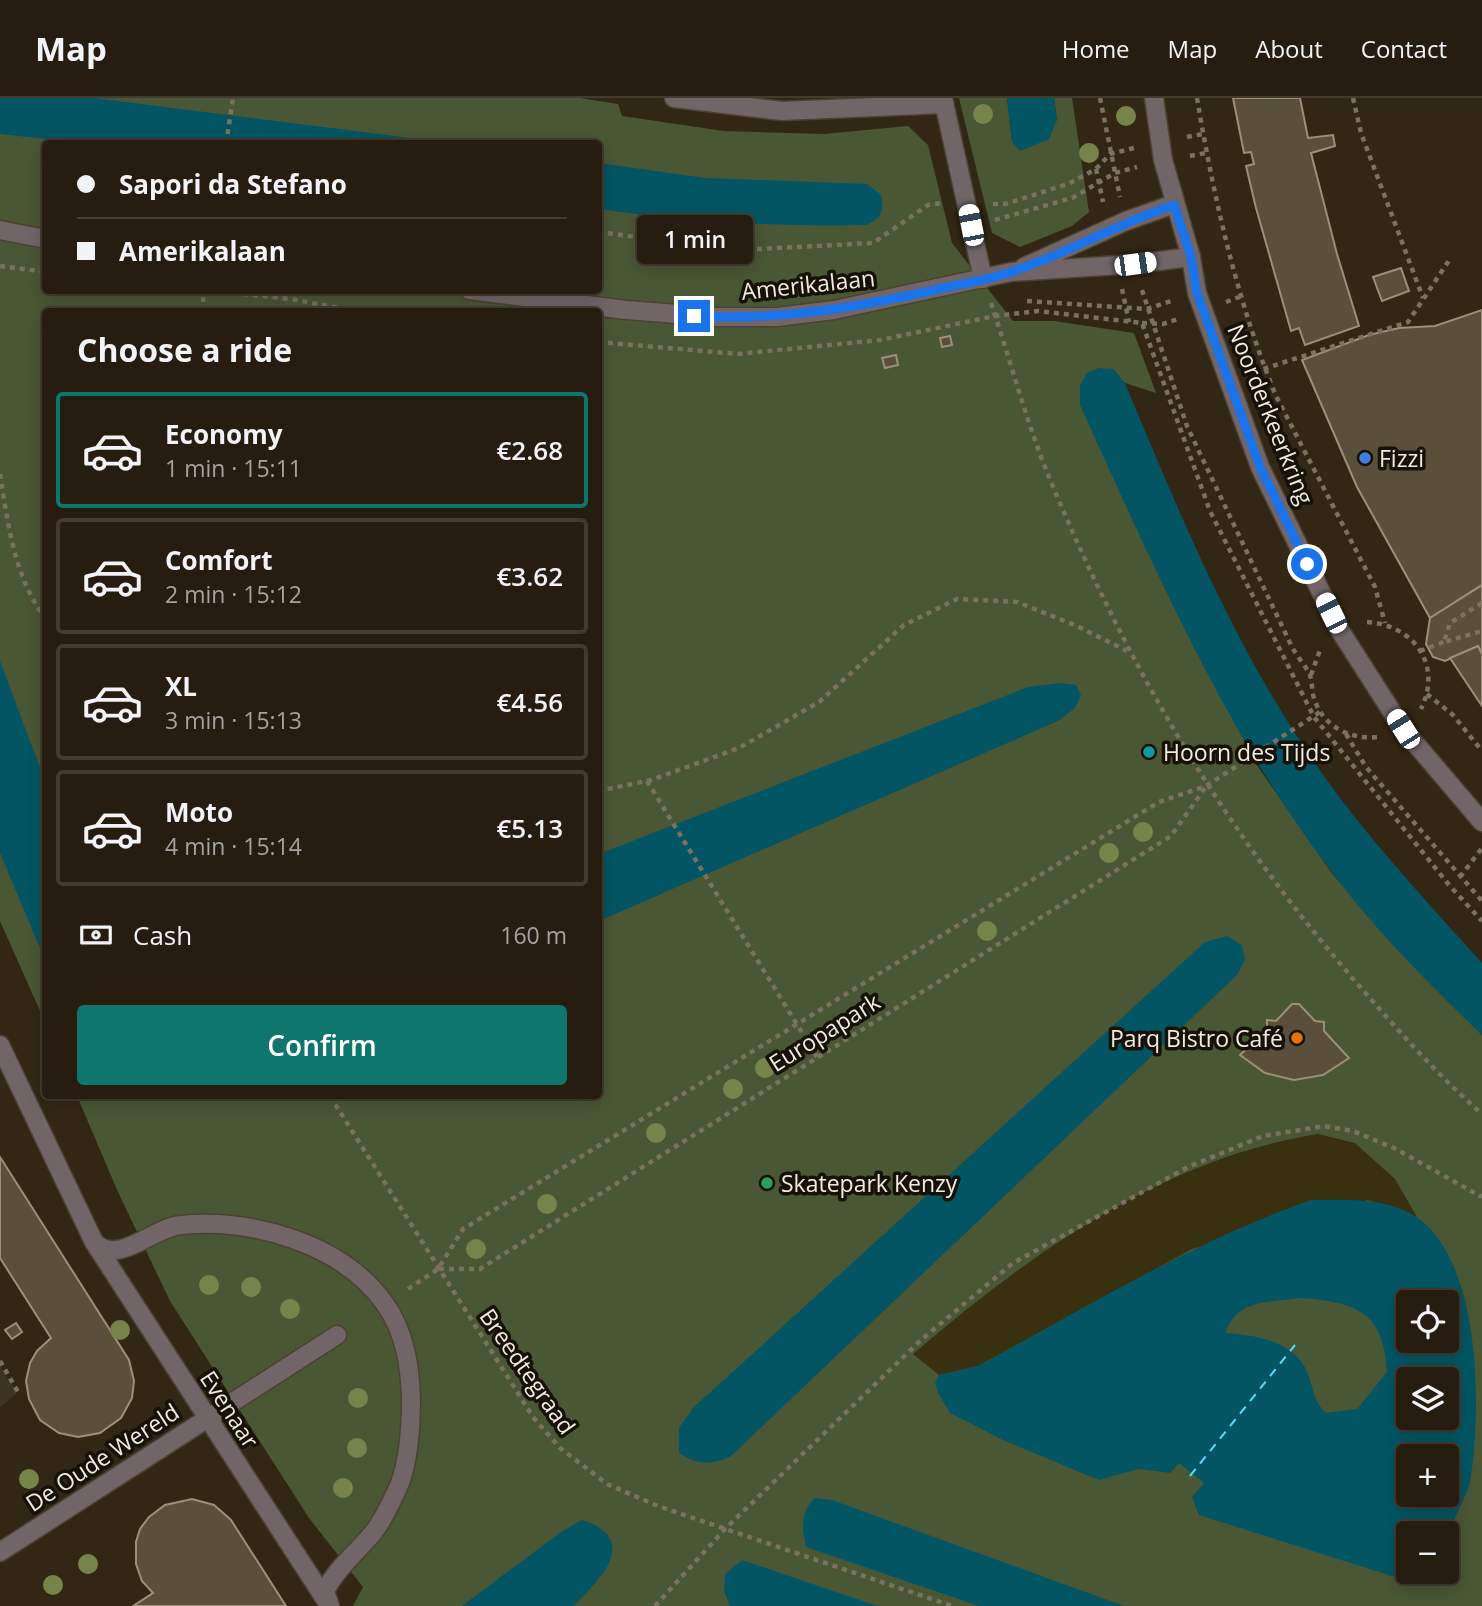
<!DOCTYPE html>
<meta charset="utf-8">
<style>
body{margin:0;font-family:"Open Sans",sans-serif;background:#2e2619;color:#f1f3f6;height:100vh;display:flex;flex-direction:column;font-size:26px;white-space:nowrap}
*{box-sizing:border-box;margin:0}
p{font-size:23px;color:#a4a29f}
.icon{flex:none;width:38px;height:38px;fill:none;stroke:currentColor;stroke-width:2;stroke-linecap:round;stroke-linejoin:round}
.map{position:relative;flex:1;overflow:hidden}
.panel{position:absolute;left:42px;top:210px;width:560px;height:791px;display:flex;flex-direction:column;background:#261d10;border-radius:7px;box-shadow:0 4px 18px #0003,0 0 0 2px #423b30}
.panel>*{flex:none}
.banner{position:absolute;left:42px;top:42px;width:560px;height:154px;border-radius:7px;box-shadow:0 4px 18px #0003,0 0 0 2px #423b30;display:grid;align-content:center;height:154px;padding:0 35px;background:#261d10}
.buttons{position:absolute;left:1396px;top:1192px;display:grid;gap:14px}
.buttons a{display:grid;place-items:center;width:63px;height:63px;border-radius:7px;background:#261d10;box-shadow:0 4px 18px #0003,0 0 0 2px #423b30;font-size:35px}
.end{position:absolute;width:32px;height:32px;margin:-16px;border:9px solid #1a73e8;background:#fff;box-shadow:0 0 0 4px #fff}
.from{border-radius:50%}
.bubble{position:absolute;height:49px;border-radius:7px;background:#261d10;box-shadow:0 4px 18px #0003,0 0 0 2px #423b30;font-size:23px;font-weight:600;line-height:49px;text-align:center}
.car{position:absolute;width:21px;height:42px;margin:-21px -10px;border-radius:9px;box-shadow:0 0 5px 2px #0007;background:linear-gradient(#fff 24%,#345 0 40%,#fff 0 76%,#345 0 86%,#fff 0)}
.banner b{display:flex;align-items:center;gap:24px;height:66px;font-size:26px}
.banner b+b{border-top:2px solid #423b30}
.banner i{width:18px;height:18px;background:#f1f3f6}
ul{padding:0;list-style:none}
li{display:flex;align-items:center;gap:21px;height:116px;margin:0 14px 10px;padding:0 21px;border:4px solid #423b30;border-radius:7px}
li div{flex:1}
li b{display:block;font-size:26px}
li em{font-style:normal;font-weight:600}
li.current{border-color:#0f766e}
li>.icon{width:63px;height:63px;stroke-width:1.5}
h2{padding:0 35px;font-size:32px;line-height:84px}
.pay{display:flex;align-items:center;gap:18px;height:77px;padding:0 35px;font-size:26px}
.pay p{margin-inline-start:auto}
.action{display:flex;gap:14px;margin-top:auto;padding:14px 35px}
.action a{flex:1;height:80px;border-radius:7px;background:#0f766e;color:#fff;font-size:28px;font-weight:600;line-height:80px;text-align:center}
header{display:flex;align-items:center;gap:42px;box-sizing:border-box;height:98px;padding:0 35px;background:#261d10;border-bottom:2px solid #423b30}
header strong{font-size:33px}
nav{display:flex;gap:38px;margin-inline-start:auto;font-size:24px}
.map>svg:first-child{display:block}
</style>
<header>
<strong>Map</strong>
<nav><a>Home</a><a>Map</a><a>About</a><a>Contact</a></nav>
</header>
<div class="map">
<svg width="1482" height="1508" viewBox="0 0 1482 1508">
<rect width="100%" height="100%" fill="#322715"/>
<path fill="#3b3423" d="M0,1268L17,1295L0,1309Z"/>
<g fill="#4a5735" fill-rule="evenodd">
<path d="M0,0H580L618,6L622,18L724,33L824,36L908,28L928,47L952,145L1013,223H1054L1134,235L1156,295L1125,285L1113,271L1248,648L1245,650L1331,774L1397,851L1482,937V1508H353L363,1489L309,1420L170,1203L118,1094L77,998H598V214H46L45,924L0,823ZM46,46H598V192H46ZM1409,1204H1447V1242H1409ZM1409,1281H1447V1320H1409ZM1409,1358H1447V1396H1409ZM1409,1435H1447V1474H1409Z"/>
<path d="M959,0H1007L1012,44L1057,22L1054,0H1072L1089,114L1072,128L1020,149L992,135Z"/>
</g>
<path fill="#38300f" d="M1318,1036L1355,1045L1395,1081L1417,1119L1368,1102L1192,1151L978,1268L939,1277L913,1256C1029,1156 1164,1060 1318,1036Z"/>
<g fill="#035563" fill-rule="evenodd">
<path d="M0,0H94L449,45L93,46L0,36Z"/>
<path d="M1007,0H1054L1057,22L1049,41L1020,53L1012,44Z"/>
<path d="M599,65L705,80L867,86L881,97C885,113 881,121 866,127C774,129 690,124 599,111Z"/>
<path d="M1099,270L1113,271L1125,285C1177,410 1230,539 1306,652C1356,728 1421,797 1482,865V937C1429,886 1375,832 1331,773C1224,633 1153,467 1080,307V288L1087,275Z"/>
<path d="M0,563L45,683V862L0,755Z"/>
<path d="M1061,585L1076,587L1081,597L1075,610L1058,623L599,823V756L1028,589Z"/>
<path d="M1227,838L1242,847L1245,862L1237,877L730,1359C710,1367 697,1367 679,1355V1330L693,1310L1205,844Z"/>
<path d="M1311,1102C1346,1102 1389,1099 1419,1121C1481,1166 1482,1313 1470,1383C1467,1397 1459,1409 1454,1423C1451,1433 1452,1443 1447,1453V1435H1409V1474H1434C1421,1487 1409,1482 1392,1478L1199,1417L1192,1399L1204,1385L1179,1365L1170,1375L1139,1371L1099,1382L1003,1342L950,1315L938,1295L935,1285L939,1277L978,1268C1087,1209 1194,1143 1311,1102ZM1301,1200C1355,1204 1384,1213 1387,1274L1357,1311L1326,1315C1315,1306 1313,1290 1308,1276C1296,1243 1255,1237 1226,1235C1235,1201 1272,1204 1301,1200ZM1409,1204H1447V1242H1409ZM1409,1281H1447V1320H1409ZM1409,1358H1447V1396H1409Z"/>
<path d="M814,1400L832,1402L1124,1508H979L806,1449C802,1429 800,1417 814,1400Z"/>
<path d="M582,1422C642,1441 599,1483 573,1508H462L561,1434Z"/>
<path d="M742,1462L877,1508H730L724,1493L725,1476Z"/>
</g>
<g fill="none" stroke-linecap="round" stroke-linejoin="round">
<path stroke="#58dcf7" stroke-width="2" stroke-dasharray="9 7" stroke-linecap="butt" d="M1190,1378L1295,1247"/>
</g>
<g fill="#5a4f3b" stroke="#9b8f79" stroke-width="2">
<path d="M1233,0H1300L1308,40L1333,37L1335,48L1311,55L1337,156L1359,228L1305,247L1299,230L1291,233L1256,110L1246,68L1254,66L1251,54L1244,55Z"/>
<path d="M1401,170L1409,193L1382,203L1373,179Z"/>
<path d="M1482,212V487L1430,520L1357,389L1302,262L1369,237L1399,230L1435,228Z"/>
<path d="M950,238L952,247L942,249L940,240Z"/>
<path d="M896,257L898,267L885,270L882,260Z"/>
<path d="M1482,487V556L1478,548L1445,563L1433,559L1426,546L1430,520Z"/>
<path d="M1478,548L1482,556V608L1450,560Z"/>
<path d="M1292,906H1299L1315,923L1324,924V933L1349,960L1323,977L1294,982L1265,975L1240,957L1267,932V922L1276,923Z"/>
<path d="M0,1059L129,1262L134,1283L132,1300L121,1320L100,1335L78,1339L59,1335L40,1322L29,1301L26,1283L30,1265L37,1253L51,1240L0,1160Z"/>
<path d="M16,1225L22,1234L12,1241L5,1232Z"/>
<path d="M192,1401L214,1407L231,1422L286,1508H133L153,1495L142,1483L136,1466V1444L140,1431L149,1419L165,1407Z"/>
</g>
<g fill="none" stroke-linecap="round" stroke-linejoin="round">
<defs>
<g id="minor">
<path d="M674,0L782,13L944,6"/>
<path d="M943,0L983,181"/>
<path d="M1154,0L1163,62L1191,159L1197,195L1260,369L1339,531L1403,631L1482,724"/>
<path d="M0,132L46,141"/>
<path d="M1024,169L1126,123L1174,106"/>
<path d="M469,192L626,212L717,219H777L834,212L1011,174L1135,166L1191,159"/>
<path d="M0,947L94,1144C118,1169 153,1129 181,1127C251,1120 342,1145 385,1206C405,1234 410,1268 411,1301C411,1328 409,1360 400,1385C393,1401 383,1423 372,1436C356,1455 336,1471 325,1493L330,1508"/>
<path d="M94,1144L327,1504"/>
<path d="M0,1454L337,1237"/>
</g>
</defs>
<use href="#minor" stroke="#4d4231" stroke-width="21"/>
<g stroke="#7a7161" stroke-width="4.5" stroke-dasharray="5 5" stroke-linecap="butt">
<path d="M1100,0L1120,99"/>
<path d="M1197,0C1214,101 1237,203 1276,298L1375,489L1385,525"/>
<path d="M1353,0L1361,35L1423,200"/>
<path d="M1187,39L1203,36"/>
<path d="M226,46L233,0"/>
<path d="M1190,58L1206,55"/>
<path d="M1096,71L1103,104"/>
<path d="M993,106H1005L1068,86L1096,71L1110,56L1134,50"/>
<path d="M995,122L1072,100L1115,75L1137,69"/>
<path d="M598,134L706,148L760,151L873,145L928,107L941,105"/>
<path d="M0,168L46,174"/>
<path d="M1122,191L1129,224"/>
<path d="M203,192L291,201L361,214"/>
<path d="M1142,192L1187,328L1291,547C1296,557 1304,566 1309,575C1313,583 1311,594 1315,603C1324,629 1351,642 1378,639"/>
<path d="M1027,203L1147,211L1171,203"/>
<path d="M1226,204L1242,198"/>
<path d="M991,205C1012,267 1028,331 1054,391C1134,581 1231,743 1368,898C1404,939 1441,980 1482,1016"/>
<path d="M202,214L204,192"/>
<path d="M1142,225L1163,226L1178,221"/>
<path d="M598,244L738,256L880,242L995,218L1038,213L1142,225L1210,413L1314,619L1449,787L1482,823"/>
<path d="M1254,274L1408,224L1450,161"/>
<path d="M0,376C8,425 14,480 46,521"/>
<path d="M1482,505L1450,525L1444,544L1482,533"/>
<path d="M1367,524C1413,527 1443,566 1421,611"/>
<path d="M1420,553L1444,544"/>
<path d="M1311,577L1320,552"/>
<path d="M1427,596L1453,617L1482,653"/>
<path d="M1346,636L1366,669L1482,803"/>
<path d="M647,683L817,959"/>
<path d="M598,693L651,682L739,650L819,604L904,527L957,501L1017,504L1077,528L1127,553"/>
<path d="M1460,779L1482,750"/>
<path d="M330,998L533,1319L560,1350L607,1386L658,1408L952,1508"/>
<path d="M439,1171H480L1171,738L1205,690"/>
<path d="M408,1191L438,1171L463,1131L1159,704L1206,688L1320,614"/>
<path d="M0,1263L18,1294"/>
<path d="M655,1508L726,1430L921,1242L1013,1165L1188,1069L1263,1038L1324,1028L1353,1033L1394,1050L1482,1099"/>
</g>
<use href="#minor" stroke="#716568" stroke-width="18"/>
</g>
<g fill="#76844b">
<circle cx="983" cy="16" r="10"/>
<circle cx="1126" cy="18" r="10"/>
<circle cx="1089" cy="55" r="10"/>
<circle cx="1143" cy="734" r="10"/>
<circle cx="1109" cy="755" r="10"/>
<circle cx="987" cy="833" r="10"/>
<circle cx="765" cy="970" r="10"/>
<circle cx="733" cy="991" r="10"/>
<circle cx="656" cy="1035" r="10"/>
<circle cx="547" cy="1106" r="10"/>
<circle cx="476" cy="1151" r="10"/>
<circle cx="209" cy="1187" r="10"/>
<circle cx="251" cy="1189" r="10"/>
<circle cx="290" cy="1211" r="10"/>
<circle cx="120" cy="1232" r="10"/>
<circle cx="358" cy="1300" r="10"/>
<circle cx="357" cy="1350" r="10"/>
<circle cx="29" cy="1381" r="10"/>
<circle cx="343" cy="1390" r="10"/>
<circle cx="88" cy="1466" r="10"/>
<circle cx="53" cy="1487" r="10"/>
</g>
<g fill="none" stroke-linecap="round" stroke-linejoin="round">
<path stroke="#1a73e8" stroke-width="9" d="M694,218C779,223 861,209 943,190C965,185 989,182 1011,174C1067,156 1118,125 1174,107L1191,159L1197,195L1260,369L1307,466"/>
</g>
<circle fill="#3f7fe0" stroke="#161109" stroke-width="2.5" cx="1365" cy="360" r="7"/>
<circle fill="#0f9aa8" stroke="#161109" stroke-width="2.5" cx="1149" cy="654" r="7"/>
<circle fill="#e8710a" stroke="#161109" stroke-width="2.5" cx="1297" cy="940" r="7"/>
<circle fill="#2e9e5b" stroke="#161109" stroke-width="2.5" cx="767" cy="1085" r="7"/>
<g text-anchor="middle" dominant-baseline="central" stroke-width="7" stroke-linejoin="round" paint-order="stroke">
<g font-size="23" fill="#f1eade" stroke="#161109">
<text transform="translate(808 186) rotate(-6)">Amerikalaan</text>
<text transform="translate(1271 316) rotate(68)">Noorderkeerkring</text>
<text transform="translate(824 934) rotate(-32)">Europapark</text>
<text transform="translate(528 1273) rotate(55)">Breedtegraad</text>
<text transform="translate(230 1311) rotate(57)">Evenaar</text>
<text transform="translate(102 1359) rotate(-33)">De Oude Wereld</text>
</g>
<g font-size="23" fill="#f1eade" stroke="#161109" text-anchor="start">
<text x="1379" y="360">Fizzi</text>
<text x="1163" y="654">Hoorn des Tijds</text>
<text x="1283" y="940" text-anchor="end">Parq Bistro Café</text>
<text x="781" y="1085">Skatepark Kenzy</text>
</g>
</g>
</svg>
<div class="buttons">
<a><svg class="icon" aria-label="locate" viewBox="0 0 24 24"><circle cx="12" cy="12" r="6"/><path d="M12 2v4M12 18v4M2 12h4M18 12h4"/></svg></a>
<a><svg class="icon" aria-label="layers" viewBox="0 0 24 24"><path d="M12 4l9 5-9 5-9-5zM3 14l9 5 9-5"/></svg></a>
<a>+</a>
<a>−</a>
</div>
<i class="end from" style="left:1307px;top:466px"></i>
<i class="end" style="left:694px;top:218px"></i>
<div class="bubble" style="left:637px;top:117px;width:116px">1 min</div>
<i class="car" style="left:971px;top:127px;rotate:349deg"></i>
<i class="car" style="left:1135px;top:166px;rotate:82deg"></i>
<i class="car" style="left:1331px;top:515px;rotate:334deg"></i>
<i class="car" style="left:1403px;top:631px;rotate:328deg"></i>
<div class="banner">
<b><i class="from"></i>Sapori da Stefano</b>
<b><i></i>Amerikalaan</b>
</div>
<section class="panel">
<h2>Choose a ride</h2>
<ul>
<li class="current"><svg class="icon" aria-label="car" viewBox="0 0 24 24"><path d="M5 17H2v-5l4-1 3-4h7l3 4 3 1v5h-3M9 17h6M6 11h13"/><circle cx="7" cy="17" r="2"/><circle cx="17" cy="17" r="2"/></svg><div><b>Economy</b><p>1 min · 15:11</p></div><em>€2.68</em></li>
<li><svg class="icon" aria-label="car" viewBox="0 0 24 24"><path d="M5 17H2v-5l4-1 3-4h7l3 4 3 1v5h-3M9 17h6M6 11h13"/><circle cx="7" cy="17" r="2"/><circle cx="17" cy="17" r="2"/></svg><div><b>Comfort</b><p>2 min · 15:12</p></div><em>€3.62</em></li>
<li><svg class="icon" aria-label="car" viewBox="0 0 24 24"><path d="M5 17H2v-5l4-1 3-4h7l3 4 3 1v5h-3M9 17h6M6 11h13"/><circle cx="7" cy="17" r="2"/><circle cx="17" cy="17" r="2"/></svg><div><b>XL</b><p>3 min · 15:13</p></div><em>€4.56</em></li>
<li><svg class="icon" aria-label="car" viewBox="0 0 24 24"><path d="M5 17H2v-5l4-1 3-4h7l3 4 3 1v5h-3M9 17h6M6 11h13"/><circle cx="7" cy="17" r="2"/><circle cx="17" cy="17" r="2"/></svg><div><b>Moto</b><p>4 min · 15:14</p></div><em>€5.13</em></li>
</ul>
<div class="pay"><svg class="icon" aria-label="cash" viewBox="0 0 24 24"><path d="M3 7h18v10H3z"/><circle cx="12" cy="12" r="2"/></svg>Cash<p>160 m</p></div>
<div class="action"><a>Confirm</a></div>
</section>
</div>
